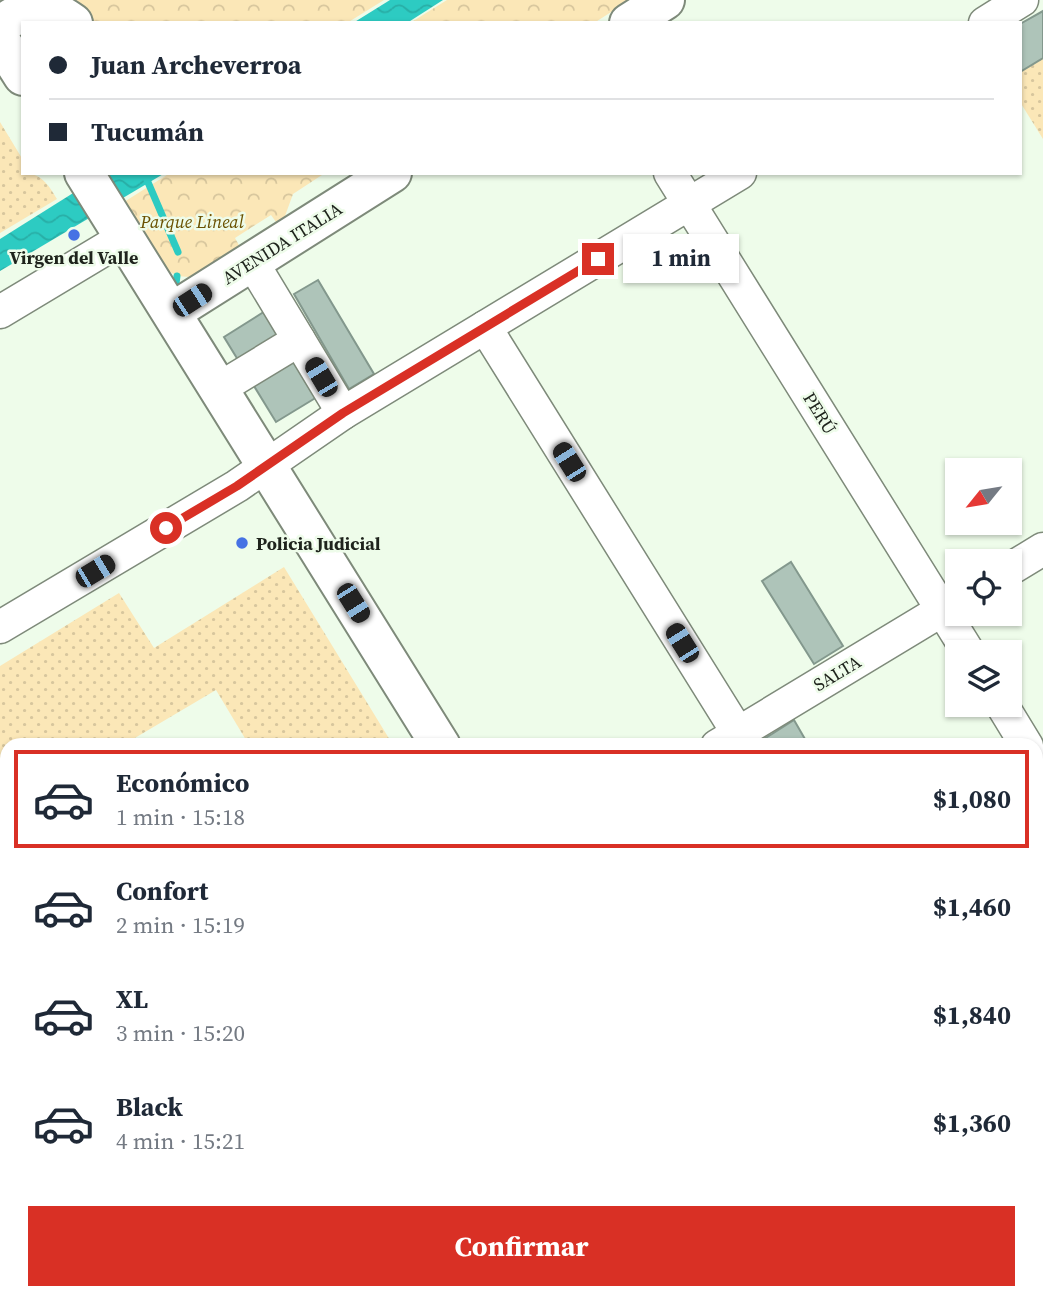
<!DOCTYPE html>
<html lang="es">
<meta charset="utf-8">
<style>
body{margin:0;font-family:"Source Serif 4",serif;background:#f2f2f3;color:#1f2937;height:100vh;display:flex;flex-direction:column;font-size:26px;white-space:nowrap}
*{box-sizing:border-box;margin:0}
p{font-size:23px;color:#747a83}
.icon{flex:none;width:38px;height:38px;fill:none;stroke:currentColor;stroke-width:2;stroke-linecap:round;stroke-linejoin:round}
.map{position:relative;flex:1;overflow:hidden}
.side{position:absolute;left:0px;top:738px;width:1043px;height:562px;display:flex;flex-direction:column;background:#fff;border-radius:21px 21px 0 0;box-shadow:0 2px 5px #0004}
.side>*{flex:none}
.top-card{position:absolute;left:21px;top:21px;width:1001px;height:154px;border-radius:0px;box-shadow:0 2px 5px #0004;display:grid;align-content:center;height:154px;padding:0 28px;background:#fff}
.needle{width:46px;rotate:240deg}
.fabs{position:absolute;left:945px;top:458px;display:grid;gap:14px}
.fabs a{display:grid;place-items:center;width:77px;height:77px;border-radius:0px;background:#fff;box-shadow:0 2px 5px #0004;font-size:35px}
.end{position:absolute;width:32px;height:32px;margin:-16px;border:9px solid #d93025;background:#fff;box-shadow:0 0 0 4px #fff}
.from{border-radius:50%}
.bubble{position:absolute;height:49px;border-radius:0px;background:#fff;box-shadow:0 2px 5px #0004;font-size:23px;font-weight:700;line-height:49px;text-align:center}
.car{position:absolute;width:21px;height:42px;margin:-21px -10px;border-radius:9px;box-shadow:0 0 5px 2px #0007;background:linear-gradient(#222 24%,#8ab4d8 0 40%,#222 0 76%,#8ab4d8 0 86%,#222 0)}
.top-card b{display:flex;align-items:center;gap:24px;height:66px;font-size:26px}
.top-card b+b{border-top:2px solid #e0e1e3}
.top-card i{width:18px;height:18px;background:#1f2937}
ul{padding:12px 0 0;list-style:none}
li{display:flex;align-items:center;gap:21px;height:98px;margin:0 14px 10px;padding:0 14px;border:4px solid transparent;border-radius:0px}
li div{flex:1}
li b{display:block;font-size:26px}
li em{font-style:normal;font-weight:700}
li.selected{border-color:#d93025}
li>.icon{width:63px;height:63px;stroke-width:1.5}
.cta{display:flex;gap:14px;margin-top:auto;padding:14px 28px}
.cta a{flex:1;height:80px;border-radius:0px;background:#d93025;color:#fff;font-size:28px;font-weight:700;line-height:80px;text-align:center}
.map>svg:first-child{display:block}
</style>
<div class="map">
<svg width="1043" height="1299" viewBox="0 0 1043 1299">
<defs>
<pattern id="industrial-grid" width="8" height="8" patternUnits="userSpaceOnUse" patternTransform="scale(1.75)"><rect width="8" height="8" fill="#def1d8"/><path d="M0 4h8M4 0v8" fill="none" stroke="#beceb9"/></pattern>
<pattern id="grass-dots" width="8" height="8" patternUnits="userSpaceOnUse" patternTransform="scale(1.75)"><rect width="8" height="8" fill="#fbe7b7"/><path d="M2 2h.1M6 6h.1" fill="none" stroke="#d7c69d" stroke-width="1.8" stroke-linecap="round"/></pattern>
<pattern id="park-crowns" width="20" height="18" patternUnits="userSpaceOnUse" patternTransform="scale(1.75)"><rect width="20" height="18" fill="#fbe7b7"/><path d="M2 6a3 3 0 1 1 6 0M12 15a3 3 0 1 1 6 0" fill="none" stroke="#d7c69d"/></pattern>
<pattern id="water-waves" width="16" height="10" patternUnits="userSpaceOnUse" patternTransform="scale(1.75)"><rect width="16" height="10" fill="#2dcbc2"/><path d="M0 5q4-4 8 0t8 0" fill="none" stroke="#28aea6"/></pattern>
</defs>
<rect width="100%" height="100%" fill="#eefcea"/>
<path fill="url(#industrial-grid)" d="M253,1293H566L569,1299H257Z"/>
<g fill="url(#grass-dots)">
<path d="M1043,58V139L1020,102V72Z"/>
<path d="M0,122L23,160V173C41,173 48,184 57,199L0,233Z"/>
<path d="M284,567L393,745H249L216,690L123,745L7,746V860L0,849V666L119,593L154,648Z"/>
</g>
<g fill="url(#park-crowns)">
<path d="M59,0H384L347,23H89Z"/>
<path d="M447,0H630L594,23H410Z"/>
<path d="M170,173H325L293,194L285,216L276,222L271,215L235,238L240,247L189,277L177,276L167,270L124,202Z"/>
</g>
<path fill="#fbe7b7" d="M7,1208V1293H209L212,1299H0V1212Z"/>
<g fill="url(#water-waves)">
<path d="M390,0H443L407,23H353Z"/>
<path d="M105,173H165L0,271V239Z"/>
</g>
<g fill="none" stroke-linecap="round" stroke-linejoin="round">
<g stroke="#2dcbc2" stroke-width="7">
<path d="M144,173L178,252"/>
<path d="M175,291L177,276"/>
</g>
</g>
<g fill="#aec4b9" stroke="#83988d" stroke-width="2">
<path d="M1043,11V58L1020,72V24Z"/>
<path d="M318,280L374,374L349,389L294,294Z"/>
<path d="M270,308L322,394L276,422L224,337Z"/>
<path d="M791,562L843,646L814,664L762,581Z"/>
<path d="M794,720L809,746H752L772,734Z"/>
<path d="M253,1293H272L262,1299H257Z"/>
<path d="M272,1293H369L373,1299H262Z"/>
<path d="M482,1293H566L569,1299H473Z"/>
</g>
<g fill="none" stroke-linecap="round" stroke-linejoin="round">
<defs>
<g id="minor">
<path d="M985,23L1022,0"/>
<path d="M670,173L969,653"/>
<path d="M252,262L343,413"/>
<path d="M0,312L125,237"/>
<path d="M485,327L738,733"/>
<path d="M220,388L299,340"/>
<path d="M1010,569L1043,549"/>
<path d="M0,627L237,486L343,413L740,173"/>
<path d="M1002,705L1027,746"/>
<path d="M717,746L957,601"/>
<path d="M1036,760L1043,771"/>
<path d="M0,907L7,919"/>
<path d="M1036,1146L1043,1142"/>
<path d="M0,1188L7,1184"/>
<path d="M229,1293L232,1299"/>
</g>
<g id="major">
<path d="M629,23L665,0"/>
<path d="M0,25C32,5 40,0 73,23"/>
<path d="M0,40L23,76"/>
<path d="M84,173L441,746"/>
<path d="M172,312L392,173"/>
<path d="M778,1293L782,1299"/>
</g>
</defs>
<use href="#minor" stroke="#7e8a7a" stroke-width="35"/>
<use href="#major" stroke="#7e8a7a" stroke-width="42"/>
<use href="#minor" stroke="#fff" stroke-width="32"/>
<use href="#major" stroke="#fff" stroke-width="38"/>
</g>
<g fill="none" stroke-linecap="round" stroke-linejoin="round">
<path stroke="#d93025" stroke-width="9" d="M166,528L237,486L343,413L598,259"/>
</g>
<g fill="#4672e4" stroke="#eefcea" stroke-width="2.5">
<circle cx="74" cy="235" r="7"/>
<circle cx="242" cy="543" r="7"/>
</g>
<g text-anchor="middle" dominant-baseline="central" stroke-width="5" stroke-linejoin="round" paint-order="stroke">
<g font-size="18" font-style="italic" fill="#6a5100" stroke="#eefcea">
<text x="192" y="221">Parque Lineal</text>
</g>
<g font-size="18" fill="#1e231c" stroke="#eefcea">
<text transform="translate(282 243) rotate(-32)">AVENIDA ITALIA</text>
<text transform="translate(820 413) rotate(58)">PERÚ</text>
<text transform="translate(837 673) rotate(-31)">SALTA</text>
</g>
<g font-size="18" font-weight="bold" fill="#1e231c" stroke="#eefcea">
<text x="74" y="257">Virgen del Valle</text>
<text x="256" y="543" text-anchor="start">Policia Judicial</text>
</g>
</g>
</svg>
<div class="fabs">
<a><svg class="needle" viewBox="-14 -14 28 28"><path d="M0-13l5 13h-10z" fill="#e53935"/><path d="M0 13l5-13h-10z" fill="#747a83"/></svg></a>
<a><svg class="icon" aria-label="locate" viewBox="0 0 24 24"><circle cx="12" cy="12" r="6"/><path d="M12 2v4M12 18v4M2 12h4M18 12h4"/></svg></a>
<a><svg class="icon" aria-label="layers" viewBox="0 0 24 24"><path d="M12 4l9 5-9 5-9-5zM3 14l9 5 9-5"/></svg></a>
</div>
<i class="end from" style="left:166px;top:528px"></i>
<i class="end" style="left:598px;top:259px"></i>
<div class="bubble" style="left:623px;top:234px;width:116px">1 min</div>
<i class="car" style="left:192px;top:300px;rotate:57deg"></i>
<i class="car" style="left:321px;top:377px;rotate:329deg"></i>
<i class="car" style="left:569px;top:462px;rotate:328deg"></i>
<i class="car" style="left:95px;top:571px;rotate:59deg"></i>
<i class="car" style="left:353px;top:603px;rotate:148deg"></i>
<i class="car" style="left:682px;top:643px;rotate:328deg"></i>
<div class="top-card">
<b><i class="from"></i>Juan Archeverroa</b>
<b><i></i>Tucumán</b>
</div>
<section class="side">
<ul>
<li class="selected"><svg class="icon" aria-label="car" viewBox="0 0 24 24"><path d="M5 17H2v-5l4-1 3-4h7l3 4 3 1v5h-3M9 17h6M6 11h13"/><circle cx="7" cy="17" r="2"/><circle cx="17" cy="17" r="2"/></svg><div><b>Económico</b><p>1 min · 15:18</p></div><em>$1,080</em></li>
<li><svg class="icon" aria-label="car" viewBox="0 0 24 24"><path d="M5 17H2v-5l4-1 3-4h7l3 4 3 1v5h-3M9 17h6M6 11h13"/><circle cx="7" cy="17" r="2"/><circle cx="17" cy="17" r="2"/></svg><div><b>Confort</b><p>2 min · 15:19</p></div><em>$1,460</em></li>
<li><svg class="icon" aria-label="car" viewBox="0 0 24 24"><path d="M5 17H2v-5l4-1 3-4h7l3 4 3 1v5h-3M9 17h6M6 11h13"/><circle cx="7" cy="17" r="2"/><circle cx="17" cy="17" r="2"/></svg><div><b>XL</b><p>3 min · 15:20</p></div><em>$1,840</em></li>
<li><svg class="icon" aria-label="car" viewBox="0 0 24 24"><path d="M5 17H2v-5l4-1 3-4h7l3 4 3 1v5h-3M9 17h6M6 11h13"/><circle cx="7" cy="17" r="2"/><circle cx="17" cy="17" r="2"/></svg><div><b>Black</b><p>4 min · 15:21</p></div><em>$1,360</em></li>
</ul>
<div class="cta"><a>Confirmar</a></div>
</section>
</div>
